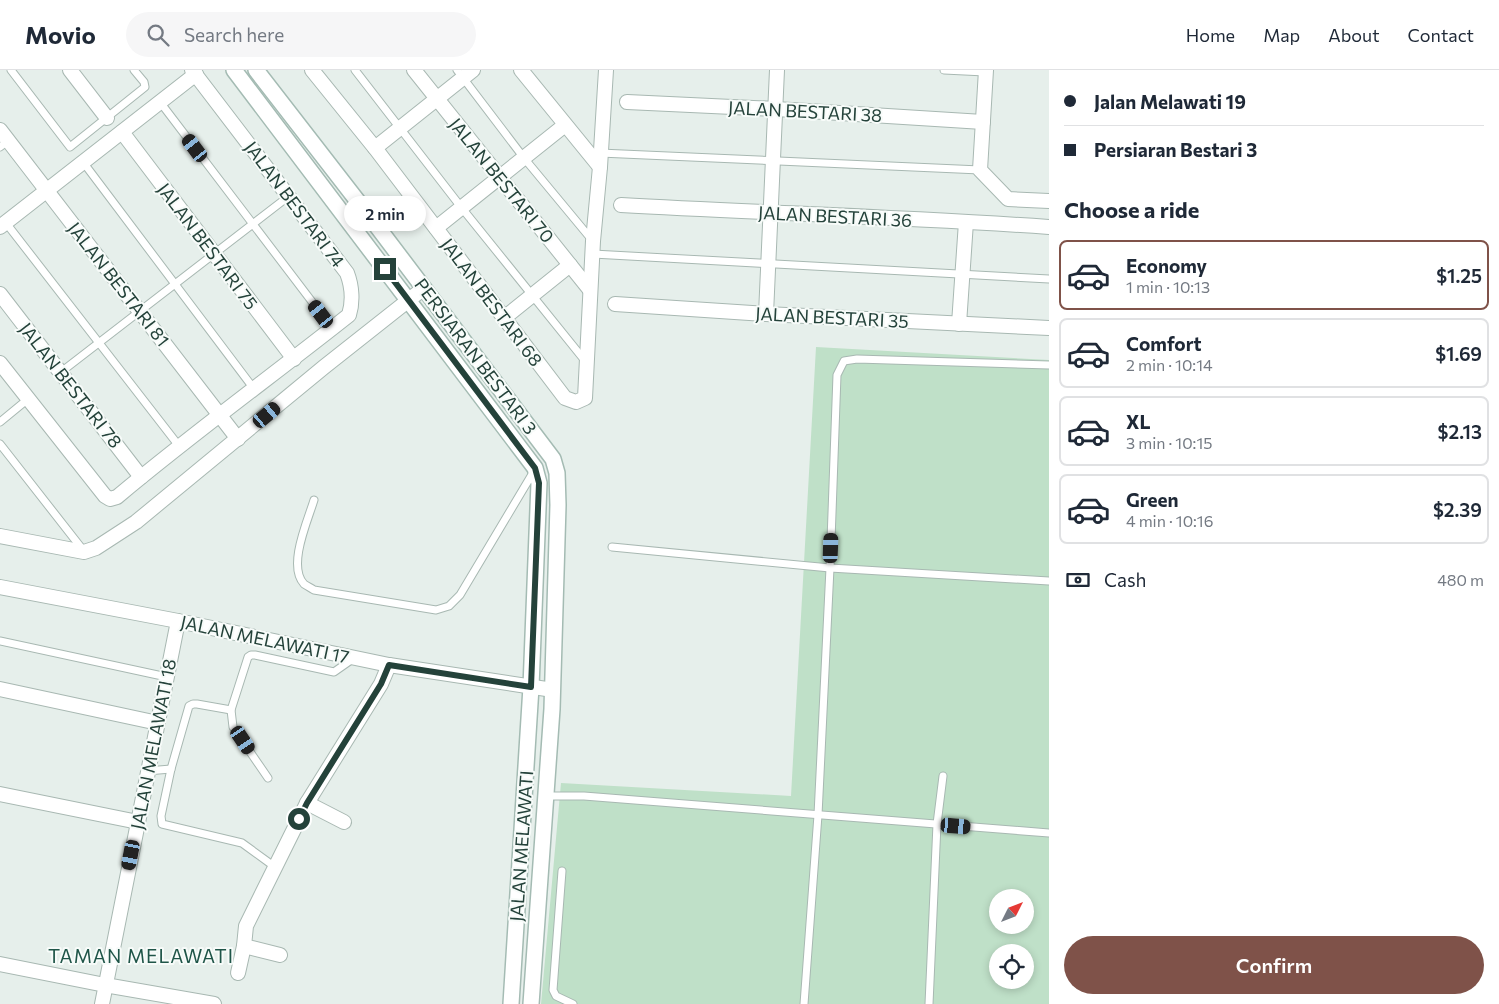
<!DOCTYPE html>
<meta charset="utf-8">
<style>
body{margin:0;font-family:Commissioner,sans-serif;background:#f6f6f7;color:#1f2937;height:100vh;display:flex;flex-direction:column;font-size:19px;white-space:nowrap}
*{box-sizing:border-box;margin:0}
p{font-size:16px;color:#747a83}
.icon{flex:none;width:28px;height:28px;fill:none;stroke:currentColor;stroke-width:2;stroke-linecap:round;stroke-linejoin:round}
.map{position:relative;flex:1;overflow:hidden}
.drawer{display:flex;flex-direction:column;background:#fff;width:450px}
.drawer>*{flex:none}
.top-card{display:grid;align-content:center;height:110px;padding:0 15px;background:#fff}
.needle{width:32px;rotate:48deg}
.buttons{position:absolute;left:989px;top:819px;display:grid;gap:10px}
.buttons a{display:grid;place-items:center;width:45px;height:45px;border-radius:50%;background:#fff;box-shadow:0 2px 8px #0003;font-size:25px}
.end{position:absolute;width:22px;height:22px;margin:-11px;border:6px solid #24423a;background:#fff;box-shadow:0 0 0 2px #fff}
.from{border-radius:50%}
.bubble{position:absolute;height:35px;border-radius:18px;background:#fff;box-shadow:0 2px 8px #0003;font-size:16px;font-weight:600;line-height:35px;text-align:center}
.car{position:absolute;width:15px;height:30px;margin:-15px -8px;border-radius:6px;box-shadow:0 0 4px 1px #0007;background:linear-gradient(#222 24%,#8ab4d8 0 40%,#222 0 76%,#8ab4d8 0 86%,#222 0)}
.top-card b{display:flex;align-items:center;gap:18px;height:48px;font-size:19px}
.top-card b+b{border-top:1px solid #e0e1e3}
.top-card i{width:12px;height:12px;background:#1f2937}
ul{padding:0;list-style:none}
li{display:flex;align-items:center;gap:15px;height:70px;margin:0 10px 8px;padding:0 5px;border:2px solid #e0e1e3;border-radius:8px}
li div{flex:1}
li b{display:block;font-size:19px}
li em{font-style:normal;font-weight:600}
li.on{border-color:#7f5249}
li>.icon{width:45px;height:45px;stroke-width:1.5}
h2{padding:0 15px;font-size:22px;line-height:60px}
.pay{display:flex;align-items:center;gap:12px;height:55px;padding:0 15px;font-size:19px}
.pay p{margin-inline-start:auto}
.cta{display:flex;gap:10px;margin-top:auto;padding:10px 15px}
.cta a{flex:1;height:58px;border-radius:30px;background:#7f5249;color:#fff;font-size:20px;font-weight:600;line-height:58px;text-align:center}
header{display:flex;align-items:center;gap:30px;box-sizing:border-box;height:70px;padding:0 25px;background:#fff;border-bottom:1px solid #e0e1e3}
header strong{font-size:24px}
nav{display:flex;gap:28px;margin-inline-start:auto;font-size:18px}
.search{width:350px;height:45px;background:#f6f6f7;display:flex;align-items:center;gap:12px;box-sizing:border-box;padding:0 18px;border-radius:28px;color:#747a83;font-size:19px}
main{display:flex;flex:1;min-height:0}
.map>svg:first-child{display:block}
</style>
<header>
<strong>Movio</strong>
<div class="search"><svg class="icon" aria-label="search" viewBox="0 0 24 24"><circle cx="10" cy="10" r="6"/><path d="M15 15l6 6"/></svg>Search here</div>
<nav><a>Home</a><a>Map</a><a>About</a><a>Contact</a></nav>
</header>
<main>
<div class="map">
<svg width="1049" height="934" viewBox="0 0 1049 934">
<rect width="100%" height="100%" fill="#e6efeb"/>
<path fill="#bfe0c8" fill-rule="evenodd" d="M816,277L1049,290V934H541L561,713L791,726ZM998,828H1025V855H998ZM998,882H1025V910H998Z"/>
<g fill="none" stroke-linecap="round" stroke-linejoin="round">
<defs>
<g id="lane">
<path d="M11,0L70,77L145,17L144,12L134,0"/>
<path d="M355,0L461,137L586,292"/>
<path d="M457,0L524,88L592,170"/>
<path d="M944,0L985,2"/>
<path d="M160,32L332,258"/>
<path d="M0,77L8,71"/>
<path d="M600,83L980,100"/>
<path d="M83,92L254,319"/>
<path d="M6,153L179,376"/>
<path d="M593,184L1049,209"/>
<path d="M61,302L289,126"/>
<path d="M0,352L28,329"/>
<path d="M0,374L83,480"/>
<path d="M314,430C308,450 287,496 304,514C307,516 311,518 314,520L436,540L449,536L460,525L534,401"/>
<path d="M612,477L830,498L1049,511"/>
<path d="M0,571L167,607"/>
<path d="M231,640L197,634H193L189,636L171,699L161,746L162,754L242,773L275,797"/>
<path d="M147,701L171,699"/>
<path d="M268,708L233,657L231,640L248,587L251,585H255L334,602L354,588"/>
<path d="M546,726H584L1049,763"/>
<path d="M562,801L553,920L556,926L573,934"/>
<path d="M804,934L818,745L830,498L837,305L844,291L857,289L1049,295"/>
<path d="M929,934L937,754L943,706"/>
</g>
<g id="street">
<path d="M70,0L107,48"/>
<path d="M312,0L375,78L565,328L576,332L585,328L593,171L600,97L606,0"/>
<path d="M414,0L590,220"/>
<path d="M521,0L600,97"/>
<path d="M986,0L980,100L1008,129L1049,131"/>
<path d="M627,32L776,39L983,52"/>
<path d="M0,60L238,369"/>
<path d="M122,62L294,289"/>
<path d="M375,78L473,0"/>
<path d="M621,135C764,143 907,147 1049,157"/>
<path d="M0,157L196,4"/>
<path d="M436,158L565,55"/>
<path d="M0,224L141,407"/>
<path d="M615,234L766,244L1049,258"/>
<path d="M766,244L777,0"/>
<path d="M504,248L570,195"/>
<path d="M959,254L966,152"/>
<path d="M0,293L105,426L110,429L117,427C192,364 272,306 349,245C353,232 352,216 347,203L192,0"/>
<path d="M0,466L84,482L96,478L136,452L324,297L424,218"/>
<path d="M0,517L178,551L389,595L553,620"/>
<path d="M0,619L158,653"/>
<path d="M0,724L138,752"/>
<path d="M307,733L344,752"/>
<path d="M280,885L244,876L246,856L307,733L381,614L389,595"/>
<path d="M0,894L105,915L214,934"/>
<path d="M238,903L244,876"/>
<path d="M102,934L178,551"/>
</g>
<g id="secondary">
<path d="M234,0L535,398L539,413L531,617L511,934"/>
<path d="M256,0L373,151L553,389L557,403L558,435L552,639L531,934"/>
</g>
</defs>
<use href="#lane" stroke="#a8b8b2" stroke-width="9"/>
<use href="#street" stroke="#a8b8b2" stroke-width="16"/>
<use href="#secondary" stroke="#a4bbb3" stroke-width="18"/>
<use href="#lane" stroke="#fff" stroke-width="7"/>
<use href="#street" stroke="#fff" stroke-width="14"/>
<use href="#secondary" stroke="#fff" stroke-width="15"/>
</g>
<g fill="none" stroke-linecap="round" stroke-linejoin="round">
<path stroke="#24423a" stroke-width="6" d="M299,749L307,733L381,614L389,595L531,617L539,413L535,398L385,199"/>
</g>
<g text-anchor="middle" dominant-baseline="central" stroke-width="4" stroke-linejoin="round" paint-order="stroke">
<g font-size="18" fill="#24423a" stroke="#f7fbf9">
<text transform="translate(805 41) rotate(3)">JALAN BESTARI 38</text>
<text transform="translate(502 110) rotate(51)">JALAN BESTARI 70</text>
<text transform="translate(295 134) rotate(53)">JALAN BESTARI 74</text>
<text transform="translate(835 146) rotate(3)">JALAN BESTARI 36</text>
<text transform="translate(208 176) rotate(53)">JALAN BESTARI 75</text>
<text transform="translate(119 214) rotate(52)">JALAN BESTARI 81</text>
<text transform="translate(492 232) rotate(53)">JALAN BESTARI 68</text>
<text transform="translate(832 247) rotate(3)">JALAN BESTARI 35</text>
<text transform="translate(476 286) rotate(53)">PERSIARAN BESTARI 3</text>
<text transform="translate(71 315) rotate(52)">JALAN BESTARI 78</text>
<text transform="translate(265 569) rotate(12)">JALAN MELAWATI 17</text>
<text transform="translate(153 674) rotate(-79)">JALAN MELAWATI 18</text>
<text transform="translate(521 776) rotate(-86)">JALAN MELAWATI</text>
</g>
<g font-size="19" letter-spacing="1" fill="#1f5548" stroke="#f7fbf9">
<text x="141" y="885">TAMAN MELAWATI</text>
</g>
</g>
</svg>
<div class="buttons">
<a><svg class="needle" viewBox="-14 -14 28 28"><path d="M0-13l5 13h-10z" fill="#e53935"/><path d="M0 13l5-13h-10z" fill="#747a83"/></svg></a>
<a><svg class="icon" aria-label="locate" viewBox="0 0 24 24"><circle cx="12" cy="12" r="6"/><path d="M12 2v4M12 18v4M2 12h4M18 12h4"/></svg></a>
</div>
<i class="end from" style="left:299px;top:749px"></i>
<i class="end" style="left:385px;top:199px"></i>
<div class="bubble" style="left:344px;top:126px;width:82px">2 min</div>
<i class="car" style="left:195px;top:78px;rotate:323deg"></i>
<i class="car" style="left:321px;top:244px;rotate:323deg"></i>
<i class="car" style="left:267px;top:345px;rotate:50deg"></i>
<i class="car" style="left:831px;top:478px;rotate:2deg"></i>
<i class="car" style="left:243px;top:670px;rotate:146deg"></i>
<i class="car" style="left:956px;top:756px;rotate:95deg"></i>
<i class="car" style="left:131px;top:785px;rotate:191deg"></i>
</div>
<section class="drawer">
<div class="top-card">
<b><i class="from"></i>Jalan Melawati 19</b>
<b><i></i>Persiaran Bestari 3</b>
</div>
<h2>Choose a ride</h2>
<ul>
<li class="on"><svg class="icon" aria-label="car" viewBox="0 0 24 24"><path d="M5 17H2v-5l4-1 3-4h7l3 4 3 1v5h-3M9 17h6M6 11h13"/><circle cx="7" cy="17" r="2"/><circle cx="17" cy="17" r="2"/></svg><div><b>Economy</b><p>1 min · 10:13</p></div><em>$1.25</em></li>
<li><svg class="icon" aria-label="car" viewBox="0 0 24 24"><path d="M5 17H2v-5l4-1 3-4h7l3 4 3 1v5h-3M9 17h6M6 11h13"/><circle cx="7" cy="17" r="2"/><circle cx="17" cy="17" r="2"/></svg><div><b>Comfort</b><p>2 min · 10:14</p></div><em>$1.69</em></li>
<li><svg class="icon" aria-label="car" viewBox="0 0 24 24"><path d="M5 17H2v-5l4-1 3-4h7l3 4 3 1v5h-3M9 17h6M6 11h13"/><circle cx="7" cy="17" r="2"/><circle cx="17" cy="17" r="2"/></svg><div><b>XL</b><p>3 min · 10:15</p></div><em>$2.13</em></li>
<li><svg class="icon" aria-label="car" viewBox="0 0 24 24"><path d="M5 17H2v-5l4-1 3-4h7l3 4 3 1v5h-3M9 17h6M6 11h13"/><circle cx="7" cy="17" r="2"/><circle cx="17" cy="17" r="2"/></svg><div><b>Green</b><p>4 min · 10:16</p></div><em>$2.39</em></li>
</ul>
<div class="pay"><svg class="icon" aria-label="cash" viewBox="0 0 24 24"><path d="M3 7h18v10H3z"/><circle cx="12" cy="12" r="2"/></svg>Cash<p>480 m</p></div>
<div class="cta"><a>Confirm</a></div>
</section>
</main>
